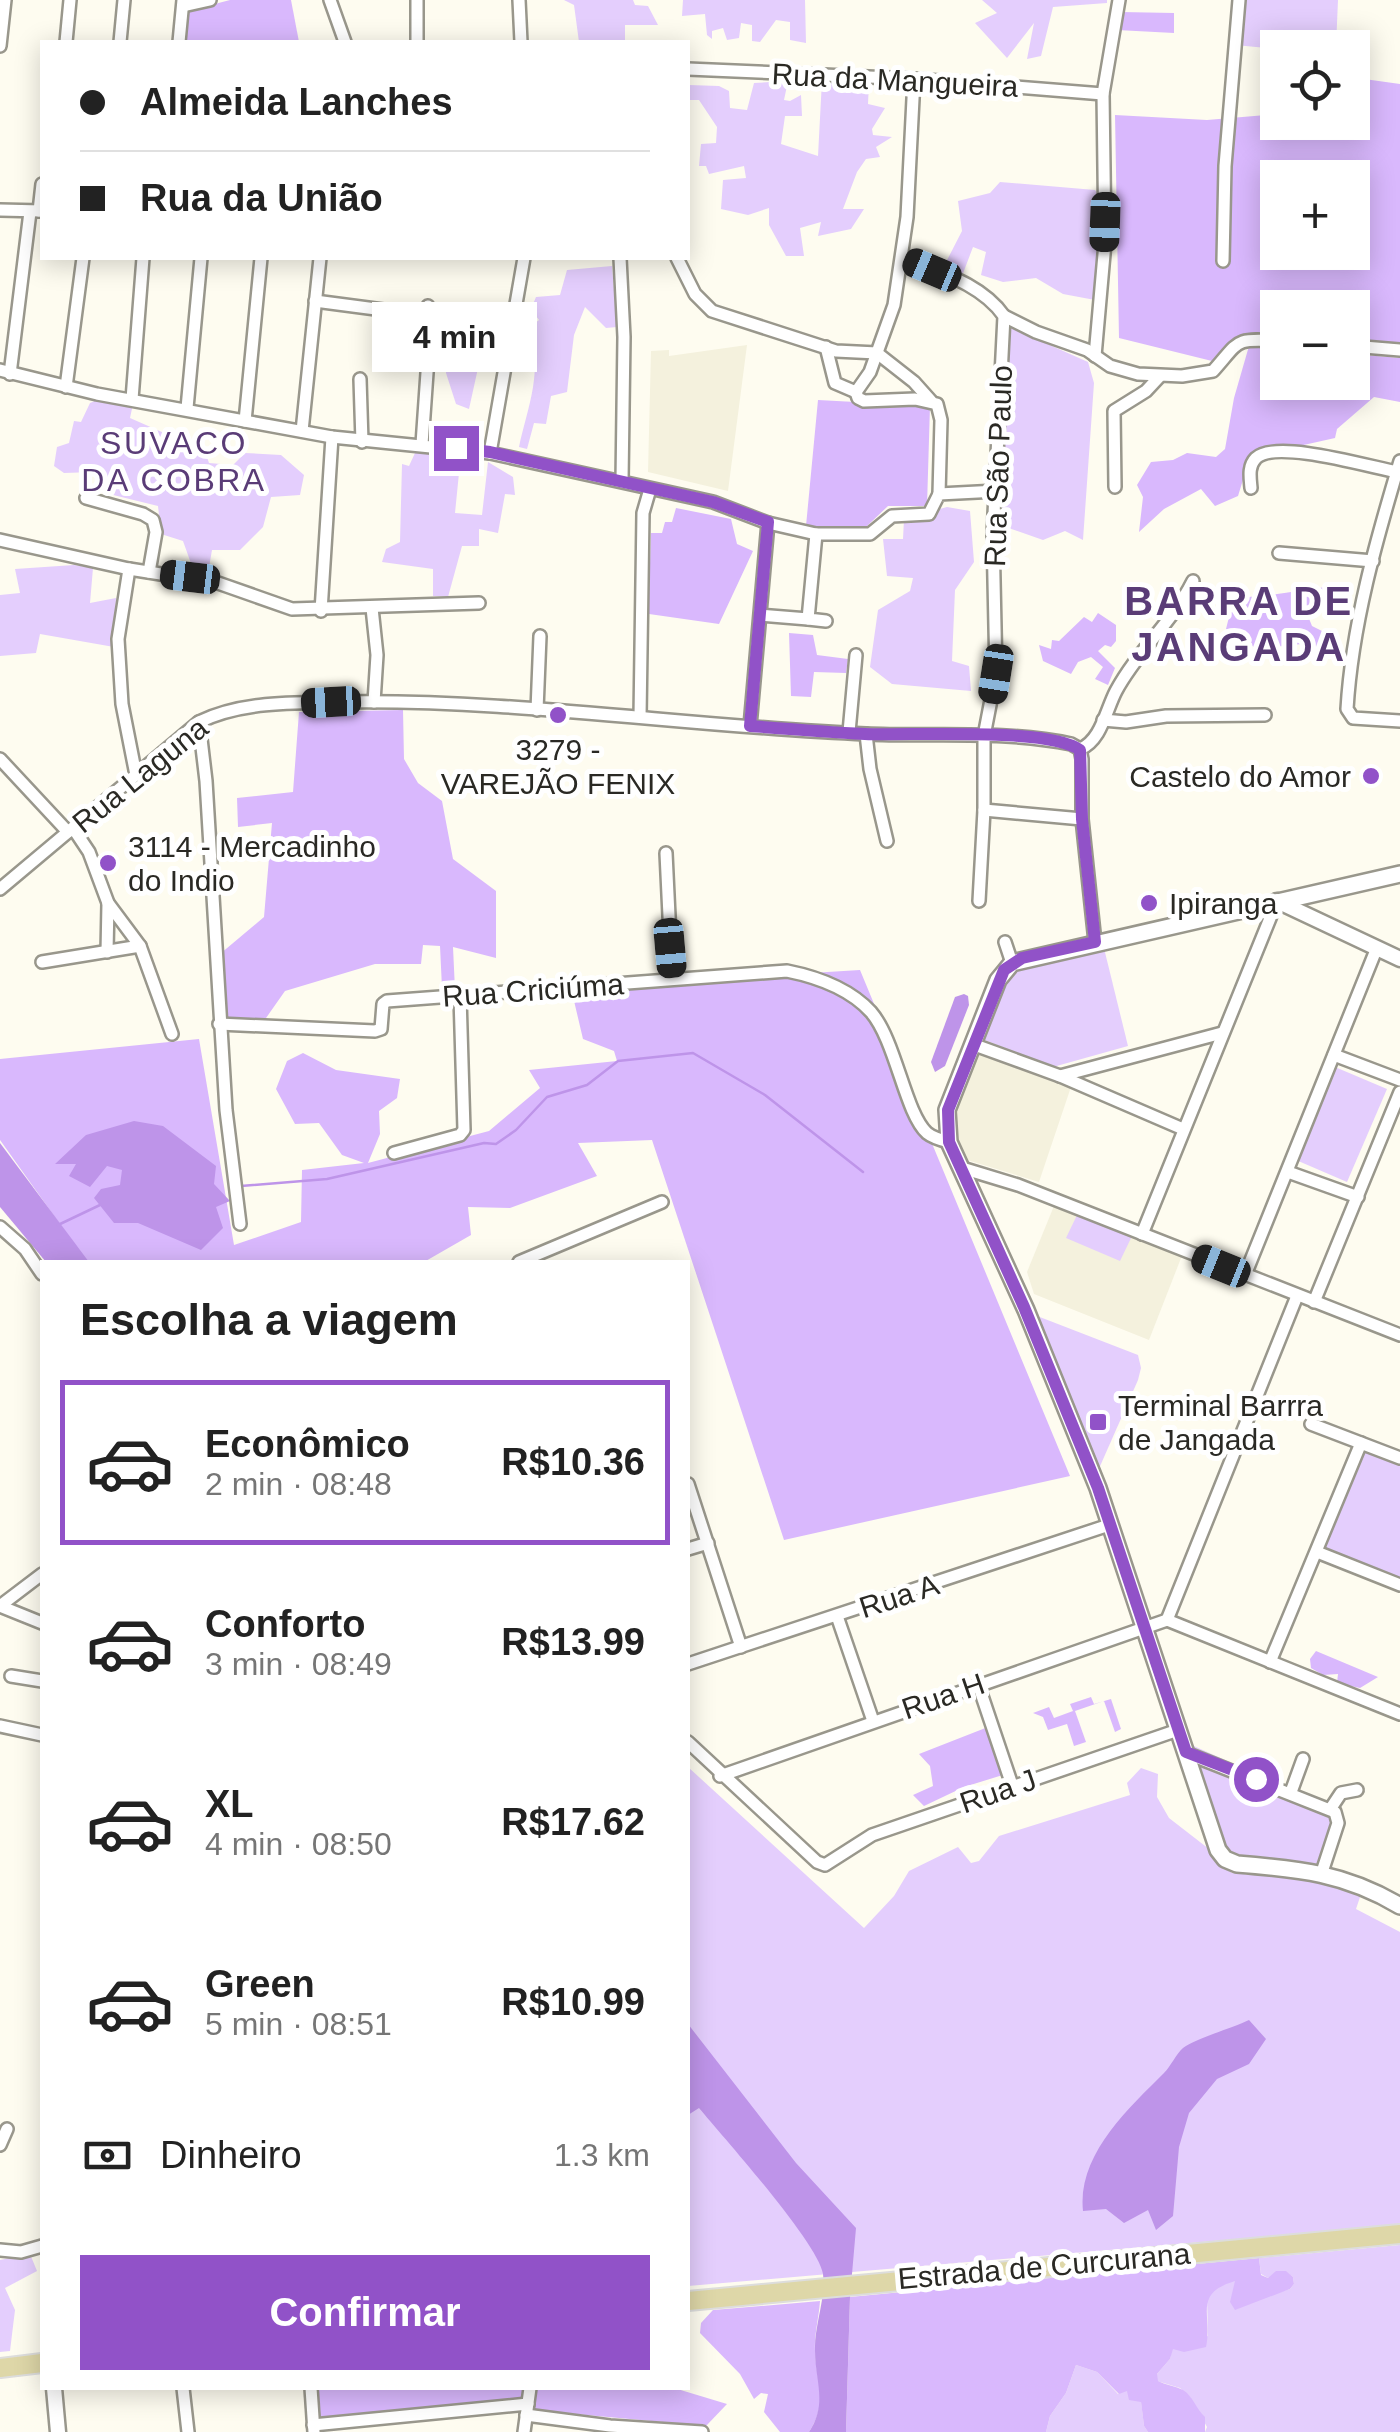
<!DOCTYPE html>
<html lang="pt">
<meta charset="utf-8">
<style>
body{margin:0;font-family:Arial,sans-serif;background:#f2f2f2;color:#222;height:100vh;display:flex;flex-direction:column;font-size:38px;white-space:nowrap}
*{box-sizing:border-box;margin:0}
p{font-size:32px;color:#767676}
.icon{flex:none;width:55px;height:55px;fill:none;stroke:currentColor;stroke-width:2;stroke-linecap:round;stroke-linejoin:round}
.map{position:relative;flex:1;overflow:hidden}
.details{position:absolute;left:40px;top:1260px;width:650px;height:1130px;display:flex;flex-direction:column;background:#fff;border-radius:0px;box-shadow:0 5px 25px #0003}
.details>*{flex:none}
.hud{position:absolute;left:40px;top:40px;width:650px;height:220px;border-radius:0px;box-shadow:0 5px 25px #0003;display:grid;align-content:center;height:220px;padding:0 40px;background:#fff}
.tools{position:absolute;left:1260px;top:30px;display:grid;gap:20px}
.tools a{display:grid;place-items:center;width:110px;height:110px;border-radius:0px;background:#fff;box-shadow:0 5px 25px #0003;font-size:50px}
.end{position:absolute;width:45px;height:45px;margin:-22px;border:12px solid #9152c8;background:#fff;box-shadow:0 0 0 5px #fff}
.from{border-radius:50%}
.bubble{position:absolute;height:70px;border-radius:0px;background:#fff;box-shadow:0 5px 25px #0003;font-size:32px;font-weight:600;line-height:70px;text-align:center}
.car{position:absolute;width:30px;height:60px;margin:-30px -15px;border-radius:12px;box-shadow:0 0 8px 2px #0007;background:linear-gradient(#222 24%,#8ab4d8 0 40%,#222 0 76%,#8ab4d8 0 86%,#222 0)}
.hud b{display:flex;align-items:center;gap:35px;height:95px;font-size:38px}
.hud b+b{border-top:2px solid #e0e0e0}
.hud i{width:25px;height:25px;background:#222}
ul{padding:0;list-style:none}
li{display:flex;align-items:center;gap:30px;height:165px;margin:0 20px 15px;padding:0 20px;border:5px solid transparent;border-radius:0px}
li div{flex:1}
li b{display:block;font-size:38px}
li em{font-style:normal;font-weight:600}
li.active{border-color:#9152c8}
li>.icon{width:90px;height:90px;stroke-width:1.5}
h2{padding:0 40px;font-size:45px;line-height:120px}
.pay{display:flex;align-items:center;gap:25px;height:110px;padding:0 40px;font-size:38px}
.pay p{margin-inline-start:auto}
.action{display:flex;gap:20px;margin-top:auto;padding:20px 40px}
.action a{flex:1;height:115px;border-radius:0px;background:#9152c8;color:#fff;font-size:40px;font-weight:600;line-height:115px;text-align:center}
.map>svg:first-child{display:block}
</style>
<div class="map">
<svg width="1400" height="2432" viewBox="0 0 1400 2432">
<rect width="100%" height="100%" fill="#fefcf0"/>
<g fill="#f4f1dd">
<path d="M747,345L728,491L648,472L651,351L669,350V356Z"/>
<path d="M972,1035L1075,1075L1039,1182L954,1156L947,1134Z"/>
<path d="M1056,1201L1183,1253L1149,1340L1034,1294L1027,1272Z"/>
</g>
<g fill="#e4cefd">
<path d="M564,0H633L635,5L648,6L658,25H625V42H579L574,5Z"/>
<path d="M683,0H805L806,43L790,40V22L776,20L760,42L752,41V25L741,23L739,38L727,40L723,28L712,31V39L707,35L705,14L682,16Z"/>
<path d="M982,0H1107V3L1053,7L1041,56L1027,59L1034,23L1007,58L975,23L997,13Z"/>
<path d="M1242,0H1338L1336,47L1277,49L1235,45Z"/>
<path d="M822,80L869,82L868,104L885,108L872,129L873,135L892,137L876,147L880,157L866,159L857,172L843,209H864L851,229L818,236L821,222L800,228L804,256H786L769,225V208L748,215L721,209L723,180L746,178L744,166L709,174L706,166H699L701,144L716,143L717,127L699,100H688L689,85L719,86L729,91L730,108L747,110L754,83L788,81L784,100L790,101L801,95L802,116H785L781,144L818,156Z"/>
<path d="M1000,182L1095,190L1101,198L1095,300L1063,294L1036,278L1003,282L981,275L986,252L973,247L962,276L944,266L962,231L958,201L990,193Z"/>
<path d="M612,266L617,327L606,328L585,307L574,335L567,392L551,396L546,424L534,423L527,449L519,447C527,409 546,365 526,330L539,320L531,309L536,297L560,295L567,270Z"/>
<path d="M467,308L477,309L474,325L479,327L473,345L480,359L469,409L456,404L446,373V349L436,348L435,330L452,332Z"/>
<path d="M1009,327L1088,362L1094,383L1083,540L1065,531L1043,540L1000,525Z"/>
<path d="M102,398L133,404L130,418L205,451L209,463L233,465L245,453L281,455L304,475L300,495L271,497L263,527L240,550H212L208,573L193,569L183,541L161,534L158,506L101,492L94,472L64,473L54,466L57,447L69,443L74,421L81,422L90,403Z"/>
<path d="M442,450L440,468L459,473L455,513L482,515L488,462L513,477L515,495L505,494L498,533L479,529V546H462L448,597L433,596V569L382,562L386,549L400,542L402,464L409,466L415,453Z"/>
<path d="M947,507L970,511L974,562L955,590L952,661L969,666L971,691L892,684L870,667L878,610L910,591L913,578L887,576L883,539H903L904,519Z"/>
<path d="M74,565L93,568L90,603L116,598L114,647L40,634L36,653L0,656V595L20,593L15,569Z"/>
<path d="M1101,936L1128,1046L1053,1067L972,1035L1005,962Z"/>
<path d="M1335,1067L1387,1089L1347,1182L1296,1160Z"/>
<path d="M1078,1213L1132,1236L1120,1261L1066,1238Z"/>
<path d="M1032,1314L1138,1355L1141,1368L1138,1380L1097,1473Z"/>
<path d="M1361,1443L1400,1458V1585L1317,1552Z"/>
<path d="M1187,1743L1342,1812L1322,1871L1229,1859Z"/>
<path d="M688,1767L864,1928L894,1896L909,1871L958,1847L971,1863L979,1861L999,1836L1130,1795L1127,1783L1141,1768L1158,1774L1157,1797L1169,1818L1209,1849L1216,1862L1232,1873L1333,1882L1361,1894L1356,1909L1400,1932V2225L688,2286Z"/>
<path d="M1400,2245V2432H1205L1207,2427L1190,2397L1180,2388L1157,2381V2374L1170,2359L1172,2349L1208,2336L1207,2298L1215,2288L1235,2280L1246,2303L1290,2289L1294,2284L1293,2277L1285,2271L1268,2278L1261,2274L1259,2258Z"/>
<path d="M30,2254L37,2271L5,2288L15,2310L10,2351L0,2352V2260Z"/>
<path d="M1076,2365L1097,2372L1118,2394L1127,2390L1141,2401L1144,2426L1148,2432H1046L1050,2416L1066,2393Z"/>
</g>
<g fill="#d9b8fd" fill-rule="evenodd">
<path d="M230,0H291L299,42H183L188,11Z"/>
<path d="M1121,12L1174,13V33L1117,30Z"/>
<path d="M1353,73L1357,78L1400,84V347L1353,343L1352,308H1278L1277,337L1234,339L1212,361L1119,338L1115,115L1207,120L1277,114L1278,122H1352ZM1278,178H1352V252H1278Z"/>
<path d="M1249,346L1277,348L1278,382H1352L1353,354L1400,358V402L1374,397L1337,429L1335,438L1250,457L1238,496L1215,506L1201,489L1164,509L1139,532L1143,497L1137,485L1151,462L1173,460L1187,453L1216,457L1225,449L1234,398Z"/>
<path d="M818,400L930,406L927,506H888L867,526H806Z"/>
<path d="M676,508L731,519L737,544L753,551L719,624L649,614L648,624L651,533H662L665,522H672Z"/>
<path d="M1335,586L1334,600L1308,616L1312,626L1326,633L1323,653L1311,643L1256,649L1237,633L1226,629L1232,605L1244,607L1245,597C1276,596 1304,589 1335,586Z"/>
<path d="M1098,613L1116,625V641L1111,647L1105,645L1098,651L1115,668L1108,685L1095,679L1103,667L1091,657L1078,662L1071,674L1043,661L1039,645L1051,649L1052,640L1059,641L1084,617L1092,622Z"/>
<path d="M789,633L813,635L817,655L848,659L846,673L814,672L811,697L791,696Z"/>
<path d="M403,710L404,759L418,783L442,801L453,859L496,891V958L453,947L455,990L442,988L440,946L423,945L421,964H375L285,991L266,1018H224L220,954L264,917L272,823L238,827L237,798L293,792L299,712Z"/>
<path d="M860,970L1070,1476L784,1540L652,1140L578,1143L597,1176L510,1208L468,1207L471,1235L424,1262H87L0,1140V1059L199,1039L234,1245L301,1222L302,1170L364,1163L342,1155L319,1123L295,1124L276,1089L287,1061L303,1053L336,1070L400,1079L397,1098L379,1111L380,1134L368,1163L489,1131L540,1088L529,1070L617,1061L614,1051L583,1039L571,988Z"/>
<path d="M1316,1651L1378,1677L1360,1688L1337,1683L1338,1674L1323,1675L1311,1668L1310,1659Z"/>
<path d="M1091,1697L1094,1704L1111,1699L1121,1729L1115,1732L1104,1701L1075,1711L1086,1742L1074,1746L1067,1724L1048,1730L1043,1717L1033,1713L1049,1707L1054,1718L1073,1711L1070,1704Z"/>
<path d="M988,1727L1006,1774L964,1787L924,1806L913,1795L933,1786L930,1766L919,1754Z"/>
<path d="M1259,2258L1261,2275L1268,2278L1276,2271H1286L1293,2277L1294,2284L1290,2289L1235,2310L1230,2302L1235,2281C1192,2294 1213,2315 1206,2347L1184,2352L1173,2349L1170,2359L1157,2374L1158,2381C1165,2385 1176,2386 1183,2390C1193,2396 1196,2409 1205,2417V2432H1148L1144,2426L1141,2402L1129,2400L1127,2391L1119,2394L1097,2372L1076,2365L1066,2393L1050,2416L1046,2432H846L850,2297Z"/>
<path d="M820,2301C819,2317 814,2335 815,2351C816,2382 829,2402 809,2432H780L764,2412L768,2394L761,2393L754,2399L740,2374L700,2333L701,2323L713,2310Z"/>
<path d="M315,2388H526L525,2399L317,2419Z"/>
<path d="M536,2388H674L727,2404L706,2426L532,2410Z"/>
</g>
<g fill="#be94e9">
<path d="M964,994L968,996L969,1005L945,1066L935,1072L931,1062L955,997Z"/>
<path d="M134,1121L163,1126L216,1166L214,1184L230,1201L216,1207L223,1228L201,1250L138,1223H114L94,1198L101,1189L120,1185L122,1170L107,1166L90,1187L69,1176L76,1164H55L86,1135Z"/>
<path d="M0,1143L89,1262H46L0,1207Z"/>
<path d="M1249,2020L1266,2039L1249,2064L1217,2079L1189,2113L1179,2147L1173,2216L1156,2230L1148,2210L1124,2223L1106,2209L1083,2211C1077,2155 1128,2109 1164,2073C1171,2066 1176,2054 1183,2048C1196,2038 1233,2028 1249,2020Z"/>
<path d="M688,2024L796,2163L856,2228L850,2297L846,2432H809C828,2403 815,2381 815,2351C814,2326 826,2299 823,2274C818,2243 724,2138 699,2108L688,2115Z"/>
</g>
<g fill="none" stroke-linecap="round" stroke-linejoin="round">
<g stroke="#be94e9" stroke-width="2.5">
<path d="M241,1186L327,1179L484,1143L496,1144L516,1130L547,1097L587,1085L618,1061L693,1053L765,1095L863,1172"/>
<path d="M58,1225L100,1205"/>
</g>
<defs>
<g id="minor">
<path d="M330,0L345,42"/>
<path d="M417,0V42"/>
<path d="M519,0L521,42"/>
<path d="M183,6L210,0"/>
<path d="M66,42L70,0"/>
<path d="M120,42L124,0"/>
<path d="M179,42L183,0"/>
<path d="M0,46L5,0"/>
<path d="M688,69L914,79L1103,94"/>
<path d="M914,79L907,217L894,305L870,372L856,392L858,398L864,401L915,399L937,404L941,420L939,494"/>
<path d="M0,210L42,211"/>
<path d="M39,211L42,184"/>
<path d="M902,257C938,272 981,283 1004,316L993,534L996,674L984,736V810L979,901"/>
<path d="M620,258L624,337L622,481"/>
<path d="M677,258L695,294L712,311L836,351L877,353"/>
<path d="M1223,261L1225,166L1239,0"/>
<path d="M315,301L391,311"/>
<path d="M1004,316L1036,332L1087,350L1110,366L1138,374L1182,376L1213,371C1240,341 1233,338 1278,341"/>
<path d="M1352,346L1400,350"/>
<path d="M826,347L835,383L856,392"/>
<path d="M877,353L914,382L931,401"/>
<path d="M1095,356L1105,243L1103,94L1119,0"/>
<path d="M0,370L97,394L332,437L490,453L713,502L768,523L816,534H870L892,516L929,514L939,494L997,491"/>
<path d="M10,374L30,212"/>
<path d="M360,379L362,442"/>
<path d="M66,387L83,258"/>
<path d="M132,399L143,258"/>
<path d="M187,408L201,258"/>
<path d="M245,421L261,258"/>
<path d="M302,431L320,258"/>
<path d="M422,444L430,330L428,306"/>
<path d="M490,453L524,258"/>
<path d="M1400,461C1376,541 1352,625 1347,709L1353,718L1400,721"/>
<path d="M1115,487L1114,411L1146,391L1160,376"/>
<path d="M1251,488C1250,477 1248,466 1256,458C1276,439 1370,467 1397,472"/>
<path d="M86,498L143,514L153,520L156,532L149,572"/>
<path d="M816,534L808,619L826,621"/>
<path d="M0,540L129,569L218,583L292,609L479,603"/>
<path d="M1279,553L1373,561"/>
<path d="M129,569L118,639L122,704L136,775"/>
<path d="M372,608L377,655L374,702"/>
<path d="M321,611L332,437"/>
<path d="M760,615L808,619"/>
<path d="M537,710L540,636"/>
<path d="M640,717L643,513L650,489"/>
<path d="M1103,720L1126,722L1166,716L1265,715"/>
<path d="M199,722L206,781L226,1110L240,1224"/>
<path d="M750,726L768,523"/>
<path d="M849,732L856,655"/>
<path d="M866,734L870,769L887,841"/>
<path d="M1080,749C1101,741 1106,710 1116,691C1138,650 1172,623 1193,581"/>
<path d="M0,759L68,832"/>
<path d="M984,810L1082,819"/>
<path d="M73,828L89,852L108,903L140,946L172,1034"/>
<path d="M666,853L672,979"/>
<path d="M0,889L199,722C242,701 293,703 341,702C516,699 691,727 866,734C934,737 1004,730 1071,744L1080,749L1082,759V819L1095,942"/>
<path d="M1005,942L1012,963"/>
<path d="M107,952L108,903"/>
<path d="M42,962L140,946"/>
<path d="M219,1024L375,1031L381,1029L383,1004L387,1001L787,971C817,977 850,989 871,1012C896,1041 905,1113 927,1133C933,1138 941,1140 949,1142"/>
<path d="M972,1044L1060,1076L1183,1129"/>
<path d="M1334,1055L1400,1080"/>
<path d="M1060,1076L1222,1033"/>
<path d="M394,1153L460,1135L464,1130L460,996"/>
<path d="M962,1168L1018,1185L1400,1335"/>
<path d="M1288,1172L1358,1197"/>
<path d="M0,1227L25,1249L42,1274"/>
<path d="M1142,1234L1277,901"/>
<path d="M519,1262L662,1202"/>
<path d="M1245,1275L1376,950"/>
<path d="M1314,1302L1400,1092"/>
<path d="M1311,1424L1400,1458"/>
<path d="M688,1484L741,1647"/>
<path d="M688,1549L708,1543"/>
<path d="M1317,1552L1400,1585"/>
<path d="M0,1606L42,1574"/>
<path d="M0,1606L42,1623"/>
<path d="M837,1616L873,1721"/>
<path d="M1167,1620L1297,1296"/>
<path d="M1167,1620L1400,1714"/>
<path d="M1270,1662L1361,1443"/>
<path d="M688,1664L1109,1525"/>
<path d="M11,1676L42,1681"/>
<path d="M978,1684L1012,1785"/>
<path d="M0,1726L42,1735"/>
<path d="M688,1742L817,1862L825,1865L872,1835L1178,1730"/>
<path d="M1186,1753L1335,1812L1338,1823L1322,1872"/>
<path d="M720,1776L1167,1620"/>
<path d="M1291,1792L1303,1759"/>
<path d="M1331,1808L1341,1793L1357,1790"/>
<path d="M0,2145L7,2129"/>
<path d="M0,2250L21,2252L42,2246"/>
<path d="M183,2388L188,2432"/>
<path d="M311,2388L314,2432"/>
<path d="M526,2415L610,2426L702,2432"/>
<path d="M313,2425L528,2404"/>
<path d="M524,2432L530,2388"/>
</g>
<g id="tertiary">
<path d="M1277,901L1400,959"/>
<path d="M54,2388L58,2432"/>
</g>
<path id="secondary" d="M1400,874L1012,963L998,980L947,1110L949,1142L1026,1310L1098,1488L1218,1850L1225,1859L1237,1864C1299,1869 1345,1873 1400,1906"/>
<g id="primary">
<path d="M688,2301L1400,2234"/>
<path d="M0,2368L42,2363"/>
</g>
</defs>
<use href="#minor" stroke="#99978c" stroke-width="16"/>
<use href="#tertiary" stroke="#99978c" stroke-width="19"/>
<use href="#secondary" stroke="#99978c" stroke-width="20"/>
<use href="#primary" stroke="#dddddc" stroke-width="22"/>
<use href="#minor" stroke="#fff" stroke-width="11"/>
<use href="#tertiary" stroke="#fff" stroke-width="14"/>
<use href="#secondary" stroke="#fff" stroke-width="15"/>
<use href="#primary" stroke="#ded7a8" stroke-width="18"/>
</g>
<g fill="none" stroke-linecap="round" stroke-linejoin="round">
<path stroke="#9152c8" stroke-width="12" d="M456,448L490,452L713,502L768,522L750,726C788,729 827,732 865,734C909,736 1048,727 1080,750L1082,819L1095,942L1022,958L1004,970L948,1110L949,1142L1024,1307L1098,1488L1186,1752L1256,1779"/>
</g>
<g fill="#9152c8" stroke="#fff" stroke-width="4">
<circle cx="558" cy="715" r="10"/>
<circle cx="1371" cy="776" r="10"/>
<circle cx="108" cy="863" r="10"/>
<circle cx="1149" cy="903" r="10"/>
<rect x="1088" y="1412" width="20" height="20" rx="5"/>
</g>
<g text-anchor="middle" dominant-baseline="central" stroke-width="10" stroke-linejoin="round" paint-order="stroke">
<g font-size="30" fill="#2a2924" stroke="#fff">
<text transform="translate(895 80) rotate(3)">Rua da Mangueira</text>
<text transform="translate(998 466) rotate(-88)">Rua São Paulo</text>
<text transform="translate(140 775) rotate(-39)">Rua Laguna</text>
<text transform="translate(533 990) rotate(-4)">Rua Criciúma</text>
<text transform="translate(899 1596) rotate(-18)">Rua A</text>
<text transform="translate(943 1696) rotate(-19)">Rua H</text>
<text transform="translate(998 1791) rotate(-19)">Rua J</text>
<text transform="translate(1044 2266) rotate(-5)">Estrada de Curcurana</text>
</g>
<g font-size="30" fill="#2a2924" stroke="#fff" text-anchor="start">
<text x="558" y="749" text-anchor="middle">3279 -<tspan x="558" dy="34">VAREJÃO FENIX</tspan></text>
<text x="1351" y="776" text-anchor="end">Castelo do Amor</text>
<text x="128" y="846">3114 - Mercadinho<tspan x="128" dy="34">do Indio</tspan></text>
<text x="1169" y="903">Ipiranga</text>
<text x="1118" y="1405">Terminal Barrra<tspan x="1118" dy="34">de Jangada</tspan></text>
</g>
<g font-size="32" letter-spacing="2.5" fill="#5a3c77" stroke="#fff">
<text x="174" y="443">SUVACO<tspan x="174" dy="37">DA COBRA</tspan></text>
</g>
<g font-size="40" font-weight="bold" letter-spacing="2.5" fill="#5a3c77" stroke="#fff">
<text x="1239" y="601">BARRA DE<tspan x="1239" dy="46">JANGADA</tspan></text>
</g>
</g>
</svg>
<div class="tools">
<a><svg class="icon" aria-label="locate" viewBox="0 0 24 24"><circle cx="12" cy="12" r="6"/><path d="M12 2v4M12 18v4M2 12h4M18 12h4"/></svg></a>
<a>+</a>
<a>−</a>
</div>
<i class="end from" style="left:1256px;top:1779px"></i>
<i class="end" style="left:456px;top:448px"></i>
<div class="bubble" style="left:372px;top:302px;width:165px">4 min</div>
<i class="car" style="left:1105px;top:222px;rotate:182deg"></i>
<i class="car" style="left:932px;top:270px;rotate:293deg"></i>
<i class="car" style="left:190px;top:577px;rotate:277deg"></i>
<i class="car" style="left:996px;top:674px;rotate:189deg"></i>
<i class="car" style="left:331px;top:702px;rotate:267deg"></i>
<i class="car" style="left:670px;top:948px;rotate:175deg"></i>
<i class="car" style="left:1221px;top:1266px;rotate:292deg"></i>
<div class="hud">
<b><i class="from"></i>Almeida Lanches</b>
<b><i></i>Rua da União</b>
</div>
<section class="details">
<h2>Escolha a viagem</h2>
<ul>
<li class="active"><svg class="icon" aria-label="car" viewBox="0 0 24 24"><path d="M5 17H2v-5l4-1 3-4h7l3 4 3 1v5h-3M9 17h6M6 11h13"/><circle cx="7" cy="17" r="2"/><circle cx="17" cy="17" r="2"/></svg><div><b>Econômico</b><p>2 min · 08:48</p></div><em>R$10.36</em></li>
<li><svg class="icon" aria-label="car" viewBox="0 0 24 24"><path d="M5 17H2v-5l4-1 3-4h7l3 4 3 1v5h-3M9 17h6M6 11h13"/><circle cx="7" cy="17" r="2"/><circle cx="17" cy="17" r="2"/></svg><div><b>Conforto</b><p>3 min · 08:49</p></div><em>R$13.99</em></li>
<li><svg class="icon" aria-label="car" viewBox="0 0 24 24"><path d="M5 17H2v-5l4-1 3-4h7l3 4 3 1v5h-3M9 17h6M6 11h13"/><circle cx="7" cy="17" r="2"/><circle cx="17" cy="17" r="2"/></svg><div><b>XL</b><p>4 min · 08:50</p></div><em>R$17.62</em></li>
<li><svg class="icon" aria-label="car" viewBox="0 0 24 24"><path d="M5 17H2v-5l4-1 3-4h7l3 4 3 1v5h-3M9 17h6M6 11h13"/><circle cx="7" cy="17" r="2"/><circle cx="17" cy="17" r="2"/></svg><div><b>Green</b><p>5 min · 08:51</p></div><em>R$10.99</em></li>
</ul>
<div class="pay"><svg class="icon" aria-label="cash" viewBox="0 0 24 24"><path d="M3 7h18v10H3z"/><circle cx="12" cy="12" r="2"/></svg>Dinheiro<p>1.3 km</p></div>
<div class="action"><a>Confirmar</a></div>
</section>
</div>
